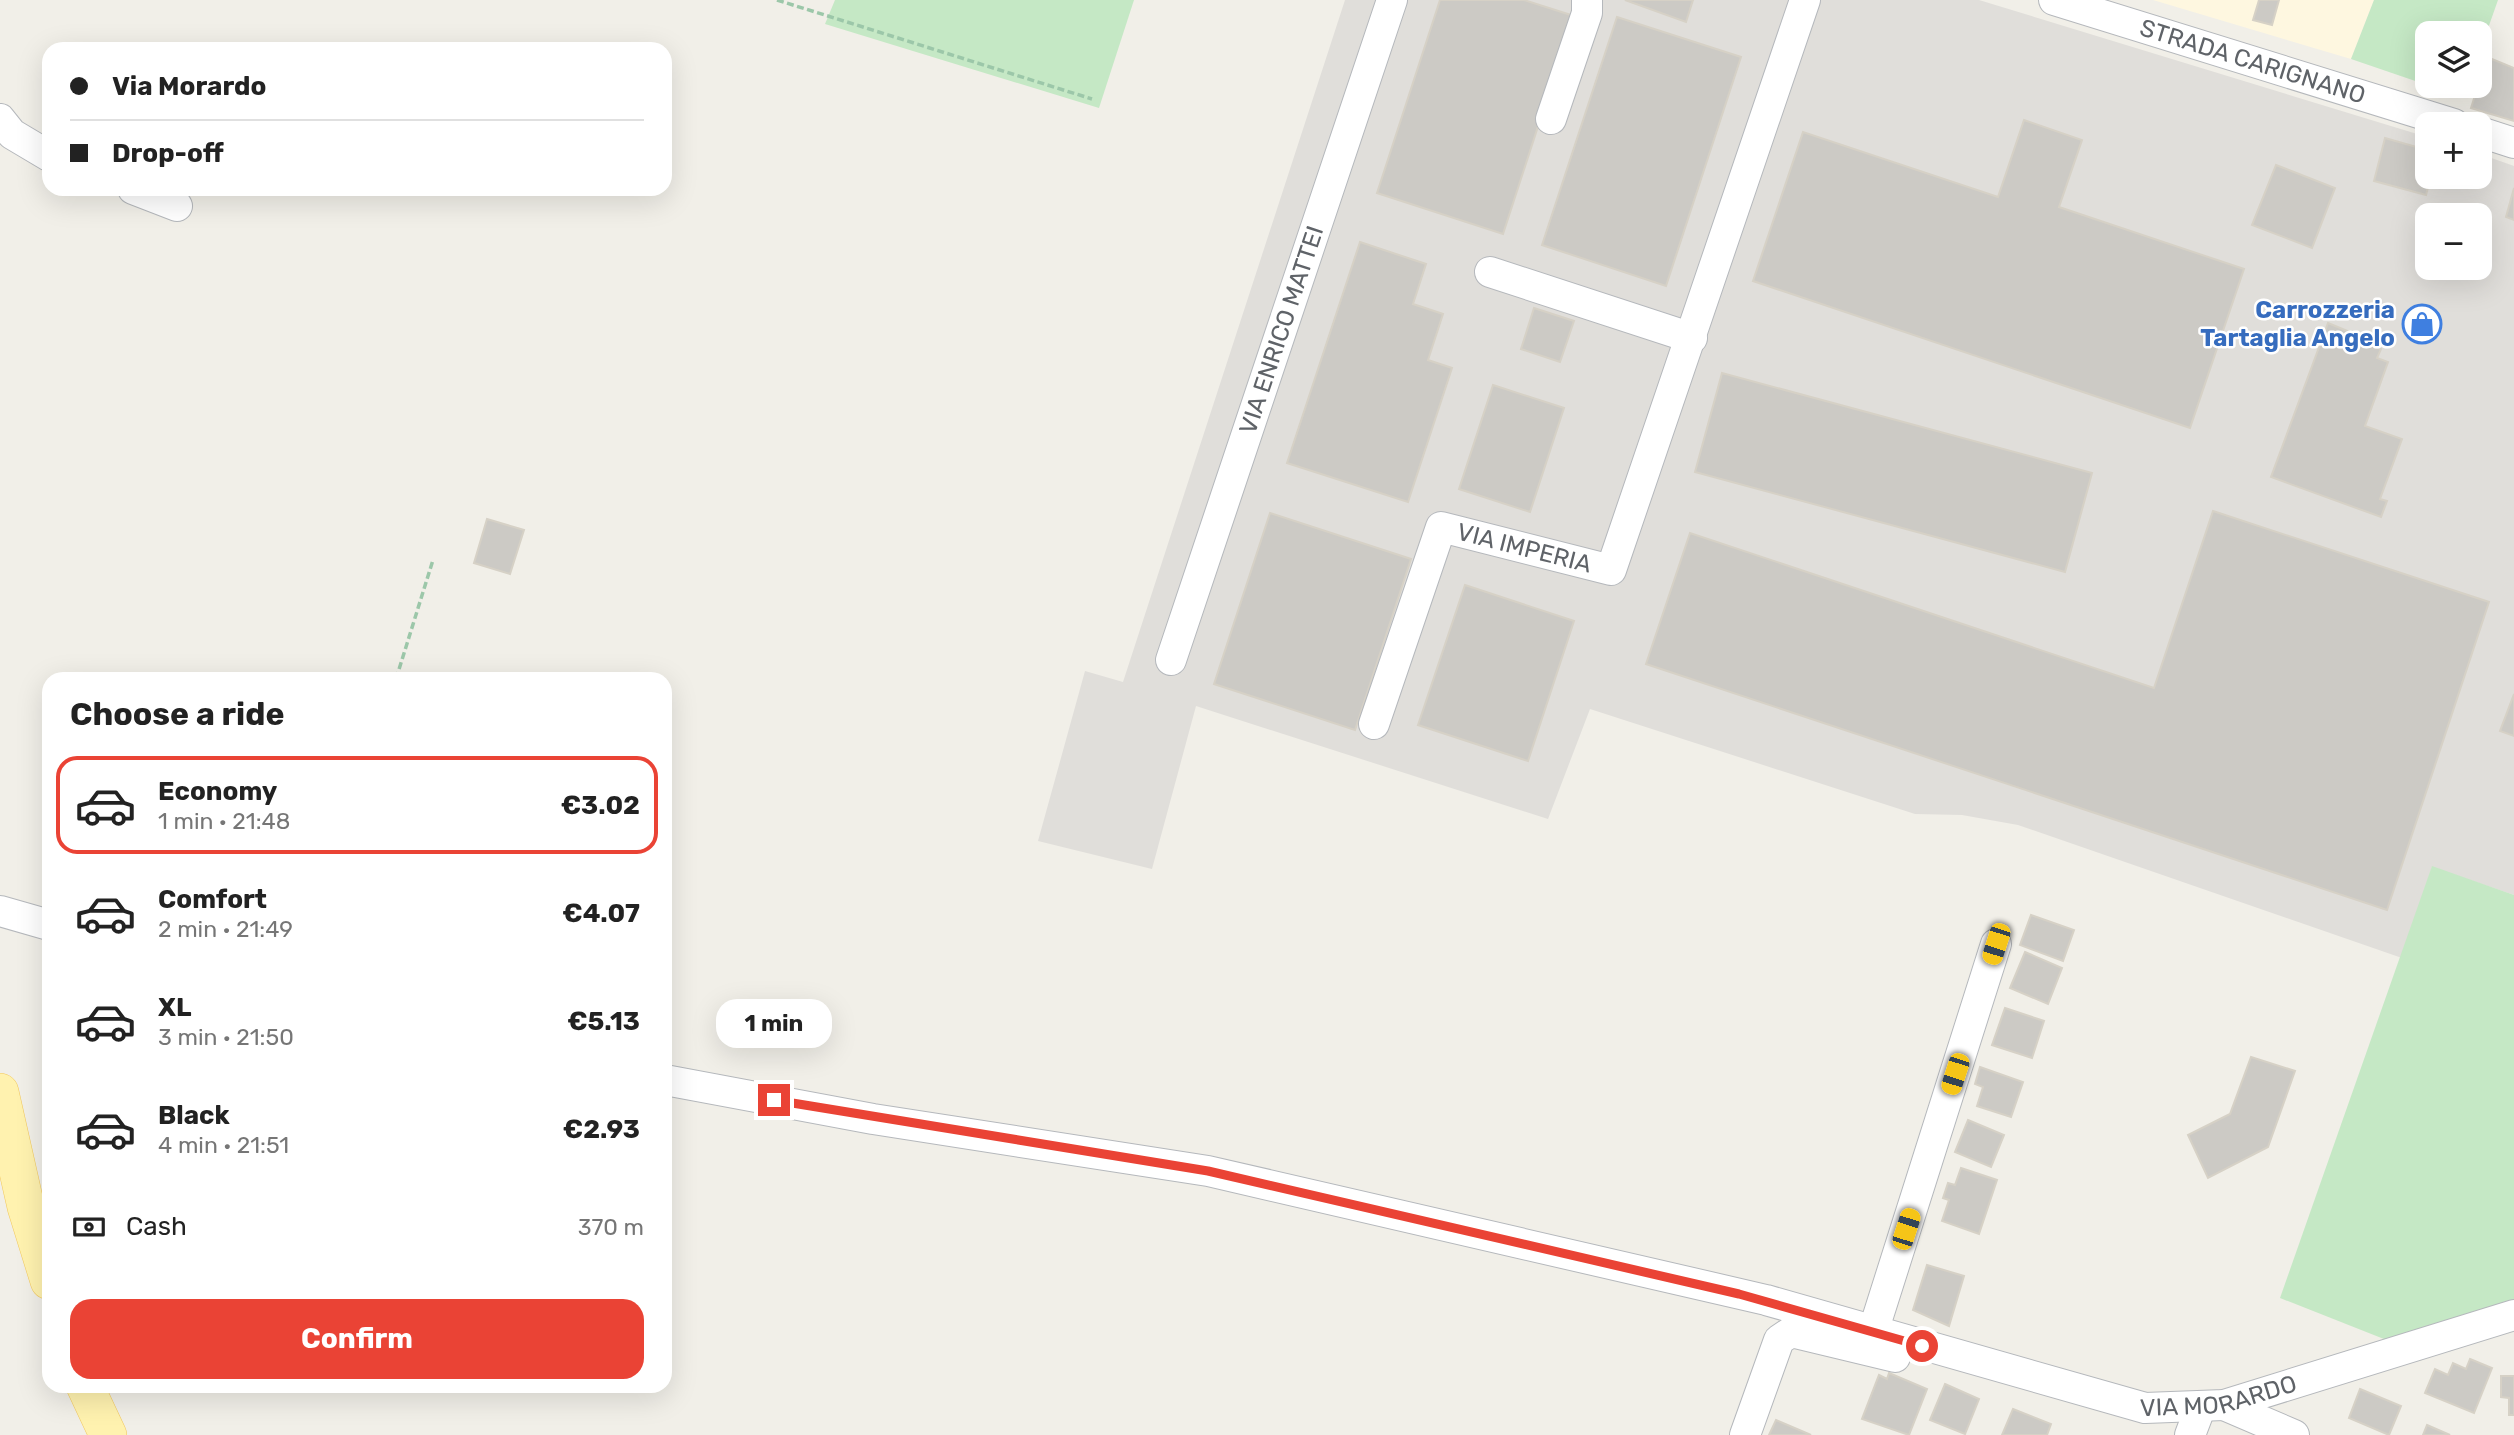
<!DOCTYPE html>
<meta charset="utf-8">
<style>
body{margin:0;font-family:Rubik,sans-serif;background:#f6f6f6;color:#222;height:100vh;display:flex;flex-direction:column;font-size:26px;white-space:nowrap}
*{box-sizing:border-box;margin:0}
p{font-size:23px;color:#767676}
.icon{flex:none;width:38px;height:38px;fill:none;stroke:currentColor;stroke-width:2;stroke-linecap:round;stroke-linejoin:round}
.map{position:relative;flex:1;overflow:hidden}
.side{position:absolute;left:42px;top:672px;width:630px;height:721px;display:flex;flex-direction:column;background:#fff;border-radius:21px;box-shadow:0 7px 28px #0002}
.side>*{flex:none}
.banner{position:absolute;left:42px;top:42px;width:630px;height:154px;border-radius:21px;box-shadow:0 7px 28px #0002;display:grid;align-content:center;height:154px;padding:0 28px;background:#fff}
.controls{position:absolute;left:2415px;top:21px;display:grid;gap:14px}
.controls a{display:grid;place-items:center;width:77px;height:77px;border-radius:14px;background:#fff;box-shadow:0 7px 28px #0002;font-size:35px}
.end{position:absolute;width:32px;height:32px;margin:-16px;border:9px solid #ea4335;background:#fff;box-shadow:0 0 0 4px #fff}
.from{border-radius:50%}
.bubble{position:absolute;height:49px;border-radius:21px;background:#fff;box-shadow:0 7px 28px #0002;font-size:23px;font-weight:700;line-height:49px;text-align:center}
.car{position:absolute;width:21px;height:42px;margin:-21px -10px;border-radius:9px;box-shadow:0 0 5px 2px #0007;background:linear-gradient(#f5c518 24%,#345 0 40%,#f5c518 0 76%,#345 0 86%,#f5c518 0)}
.banner b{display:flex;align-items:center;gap:24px;height:66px;font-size:26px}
.banner b+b{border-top:2px solid #e0e0e0}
.banner i{width:18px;height:18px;background:#222}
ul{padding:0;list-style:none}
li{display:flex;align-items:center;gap:21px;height:98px;margin:0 14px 10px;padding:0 14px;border:4px solid transparent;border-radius:21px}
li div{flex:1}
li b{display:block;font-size:26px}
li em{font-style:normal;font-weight:700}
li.on{border-color:#ea4335}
li>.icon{width:63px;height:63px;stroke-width:1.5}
h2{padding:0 28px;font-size:32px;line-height:84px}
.pay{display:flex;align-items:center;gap:18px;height:77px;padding:0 28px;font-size:26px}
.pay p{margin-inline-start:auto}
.button{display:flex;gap:14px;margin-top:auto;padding:14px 28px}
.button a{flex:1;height:80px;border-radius:21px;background:#ea4335;color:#fff;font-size:28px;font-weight:700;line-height:80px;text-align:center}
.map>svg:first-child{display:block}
</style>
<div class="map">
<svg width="2514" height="1435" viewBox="0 0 2514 1435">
<rect width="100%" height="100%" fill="#f1efe8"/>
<path fill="#fef7e0" d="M2153,0H2374L2351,59Z"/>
<path fill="#e0deda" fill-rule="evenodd" d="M1345,0H1979L2427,137V177H2480V154L2514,166V895L2432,867L2402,958L2018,825L1962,815L1915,814L1590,709L1548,819L1196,706L1152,869L1038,841L1085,671L1123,682ZM2427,215H2480V268H2427Z"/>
<g fill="#c5e8c5">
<path d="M835,0H1134L1099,108L825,24Z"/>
<path d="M2374,0H2498L2480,51V33H2427V85L2351,59Z"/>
<path d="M2432,866L2514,895V1301L2389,1341L2280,1298Z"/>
</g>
<g fill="#cccac5" stroke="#d6d1c6" stroke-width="2">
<path d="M1440,0H1524L1574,16L1503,234L1377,193Z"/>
<path d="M1625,0H1693L1686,22Z"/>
<path d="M2259,0H2279L2272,25L2253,20Z"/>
<path d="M1617,17L1741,57L1666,286L1542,245Z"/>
<path d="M2487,57L2514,68V121L2471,108Z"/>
<path d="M2024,120L2082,140L2059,207L2244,269L2190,428L1753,281L1803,132L1998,197Z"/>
<path d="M2385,138L2427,150V177H2431L2426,195L2374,181Z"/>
<path d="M2276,165L2335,188L2312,248L2252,225Z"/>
<path d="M2514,188V220L2506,217Z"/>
<path d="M1360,242L1426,264L1413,304L1443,314L1428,360L1452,368L1408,502L1287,463Z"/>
<path d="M1534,308L1574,321L1560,362L1521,349Z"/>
<path d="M2328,323L2355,334L2353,339L2381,349L2377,358L2388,362L2365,426L2402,439L2380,499L2387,501L2381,517L2271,477Z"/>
<path d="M1722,373L2092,473L2065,572L1695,472Z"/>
<path d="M1493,385L1564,408L1530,512L1459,489Z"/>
<path d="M2213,511L2489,602L2387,910L1646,664L1690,533L2154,688Z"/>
<path d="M1270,513L1411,559L1355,730L1214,684Z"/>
<path d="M487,519L524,530L510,574L474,563Z"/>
<path d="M1465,585L1574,621L1528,761L1418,725Z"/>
<path d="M2514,694V736L2500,731Z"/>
<path d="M2031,915L2074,930L2063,961L2020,945Z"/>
<path d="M2025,952L2062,968L2048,1004L2010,988Z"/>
<path d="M2005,1008L2044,1021L2032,1058L1992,1045Z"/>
<path d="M2251,1057L2295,1071L2268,1147L2208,1178L2188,1135L2230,1114Z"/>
<path d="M1980,1067L2023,1082L2011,1117L1977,1106L1983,1087L1975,1084Z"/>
<path d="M1968,1120L2004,1135L1991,1167L1955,1152Z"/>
<path d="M1961,1168L1997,1180L1979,1234L1942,1221L1949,1200L1943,1198L1948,1183L1955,1185Z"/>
<path d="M1927,1265L1964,1276L1949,1326L1913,1310Z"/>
<path d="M2470,1359L2492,1368L2474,1413L2425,1393L2435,1369L2448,1375L2453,1363L2466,1369Z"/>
<path d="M1889,1373L1927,1389L1909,1435L1862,1419L1879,1375L1887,1379Z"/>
<path d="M2501,1376H2514V1415H2509V1398L2501,1397Z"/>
<path d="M1945,1384L1979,1399L1965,1434L1930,1420Z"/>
<path d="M2360,1389L2401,1406L2389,1435L2349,1418Z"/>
<path d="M2013,1409L2051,1424L2047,1435H2002Z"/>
<path d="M1776,1420L1811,1435H1769Z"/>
<path d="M2427,1425L2450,1435H2423Z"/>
</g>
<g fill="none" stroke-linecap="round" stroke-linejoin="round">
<defs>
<g id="minor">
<path id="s1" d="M2054,0L2454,124"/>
<path d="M0,119L12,134L49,156"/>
<path d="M1551,119L1587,13V0"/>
<path d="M2480,132L2514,143"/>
<path d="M133,189L177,206"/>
<path d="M1490,272L1692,338"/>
<path id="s2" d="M1171,660L1392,0"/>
<path id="s3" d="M1374,724L1441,527L1611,570L1805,0"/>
<path d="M0,911L49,925"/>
<path id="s4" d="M665,1080L873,1119L1208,1171L1766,1300L2145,1408L2224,1405L2514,1315"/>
<path d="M1873,1332L1996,944"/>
<path d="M2224,1405L2294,1435"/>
<path d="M1745,1435L1779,1340L1791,1332L1895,1357"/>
<path d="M2190,1435L2201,1406"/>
</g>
<g id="major">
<path d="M0,1092L26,1207L49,1281"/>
<path d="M85,1386L108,1435"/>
</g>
</defs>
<use href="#minor" stroke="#b5b8bc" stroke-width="32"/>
<use href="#major" stroke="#f2c960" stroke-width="38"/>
<g stroke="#9cc7a9" stroke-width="3.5" stroke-dasharray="7 3.5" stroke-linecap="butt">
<path d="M777,0L1092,99"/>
<path d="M396,679L433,560"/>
</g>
<use href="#minor" stroke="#fff" stroke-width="30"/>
<use href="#major" stroke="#fff2af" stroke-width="37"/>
</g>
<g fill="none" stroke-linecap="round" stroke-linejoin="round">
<path stroke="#ea4335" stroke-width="9" d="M774,1100L1208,1171L1739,1294L1922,1346"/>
</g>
<defs>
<symbol id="shop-ring" viewBox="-11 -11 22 22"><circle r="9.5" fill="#fff" stroke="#3f7fe0" stroke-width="1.5"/><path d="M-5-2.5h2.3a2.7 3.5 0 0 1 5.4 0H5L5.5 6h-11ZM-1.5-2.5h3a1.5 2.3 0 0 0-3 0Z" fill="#3f7fe0"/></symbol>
</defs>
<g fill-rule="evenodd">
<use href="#shop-ring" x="2400" y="302" width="44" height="44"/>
</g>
<g text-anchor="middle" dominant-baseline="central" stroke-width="5" stroke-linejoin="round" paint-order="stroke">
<g font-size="24" fill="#5f6368" stroke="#fff">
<text stroke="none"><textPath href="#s1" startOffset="208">STRADA CARIGNANO</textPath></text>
<text stroke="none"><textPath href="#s2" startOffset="348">VIA ENRICO MATTEI</textPath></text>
<text stroke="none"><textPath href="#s3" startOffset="294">VIA IMPERIA</textPath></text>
<text stroke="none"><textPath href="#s4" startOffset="1592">VIA MORARDO</textPath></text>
</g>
<g font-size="24" font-weight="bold" fill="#366cbe" stroke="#fff" text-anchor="end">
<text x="2395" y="310">Carrozzeria<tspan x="2395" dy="28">Tartaglia Angelo</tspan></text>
</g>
</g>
</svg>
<div class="controls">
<a><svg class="icon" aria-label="layers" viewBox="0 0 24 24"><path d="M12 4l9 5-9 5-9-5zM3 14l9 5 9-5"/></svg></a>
<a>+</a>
<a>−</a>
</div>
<i class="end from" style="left:1922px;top:1346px"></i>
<i class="end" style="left:774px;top:1100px"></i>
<div class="bubble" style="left:716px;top:999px;width:116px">1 min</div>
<i class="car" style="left:1996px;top:944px;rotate:198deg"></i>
<i class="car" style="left:1955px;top:1074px;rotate:198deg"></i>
<i class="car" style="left:1906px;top:1229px;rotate:18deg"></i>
<div class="banner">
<b><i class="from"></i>Via Morardo</b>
<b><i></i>Drop-off</b>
</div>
<section class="side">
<h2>Choose a ride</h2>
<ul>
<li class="on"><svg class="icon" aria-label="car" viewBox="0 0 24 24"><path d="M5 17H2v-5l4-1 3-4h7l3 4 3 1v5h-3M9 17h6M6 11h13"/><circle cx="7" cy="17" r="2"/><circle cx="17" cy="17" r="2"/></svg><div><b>Economy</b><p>1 min · 21:48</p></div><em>€3.02</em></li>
<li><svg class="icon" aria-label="car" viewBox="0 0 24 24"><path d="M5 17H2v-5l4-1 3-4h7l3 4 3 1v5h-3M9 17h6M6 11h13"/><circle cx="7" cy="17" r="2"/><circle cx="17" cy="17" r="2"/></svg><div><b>Comfort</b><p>2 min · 21:49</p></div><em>€4.07</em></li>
<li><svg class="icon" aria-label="car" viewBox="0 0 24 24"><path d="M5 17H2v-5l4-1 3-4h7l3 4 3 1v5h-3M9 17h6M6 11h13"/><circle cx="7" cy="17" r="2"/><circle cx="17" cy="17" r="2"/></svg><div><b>XL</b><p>3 min · 21:50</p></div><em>€5.13</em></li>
<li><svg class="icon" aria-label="car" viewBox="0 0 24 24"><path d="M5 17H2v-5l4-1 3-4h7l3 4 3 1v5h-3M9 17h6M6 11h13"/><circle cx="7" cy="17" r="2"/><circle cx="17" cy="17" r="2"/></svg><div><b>Black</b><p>4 min · 21:51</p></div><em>€2.93</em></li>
</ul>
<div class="pay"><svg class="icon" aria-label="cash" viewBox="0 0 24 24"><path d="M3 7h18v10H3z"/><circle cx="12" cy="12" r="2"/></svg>Cash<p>370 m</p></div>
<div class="button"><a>Confirm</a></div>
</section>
</div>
